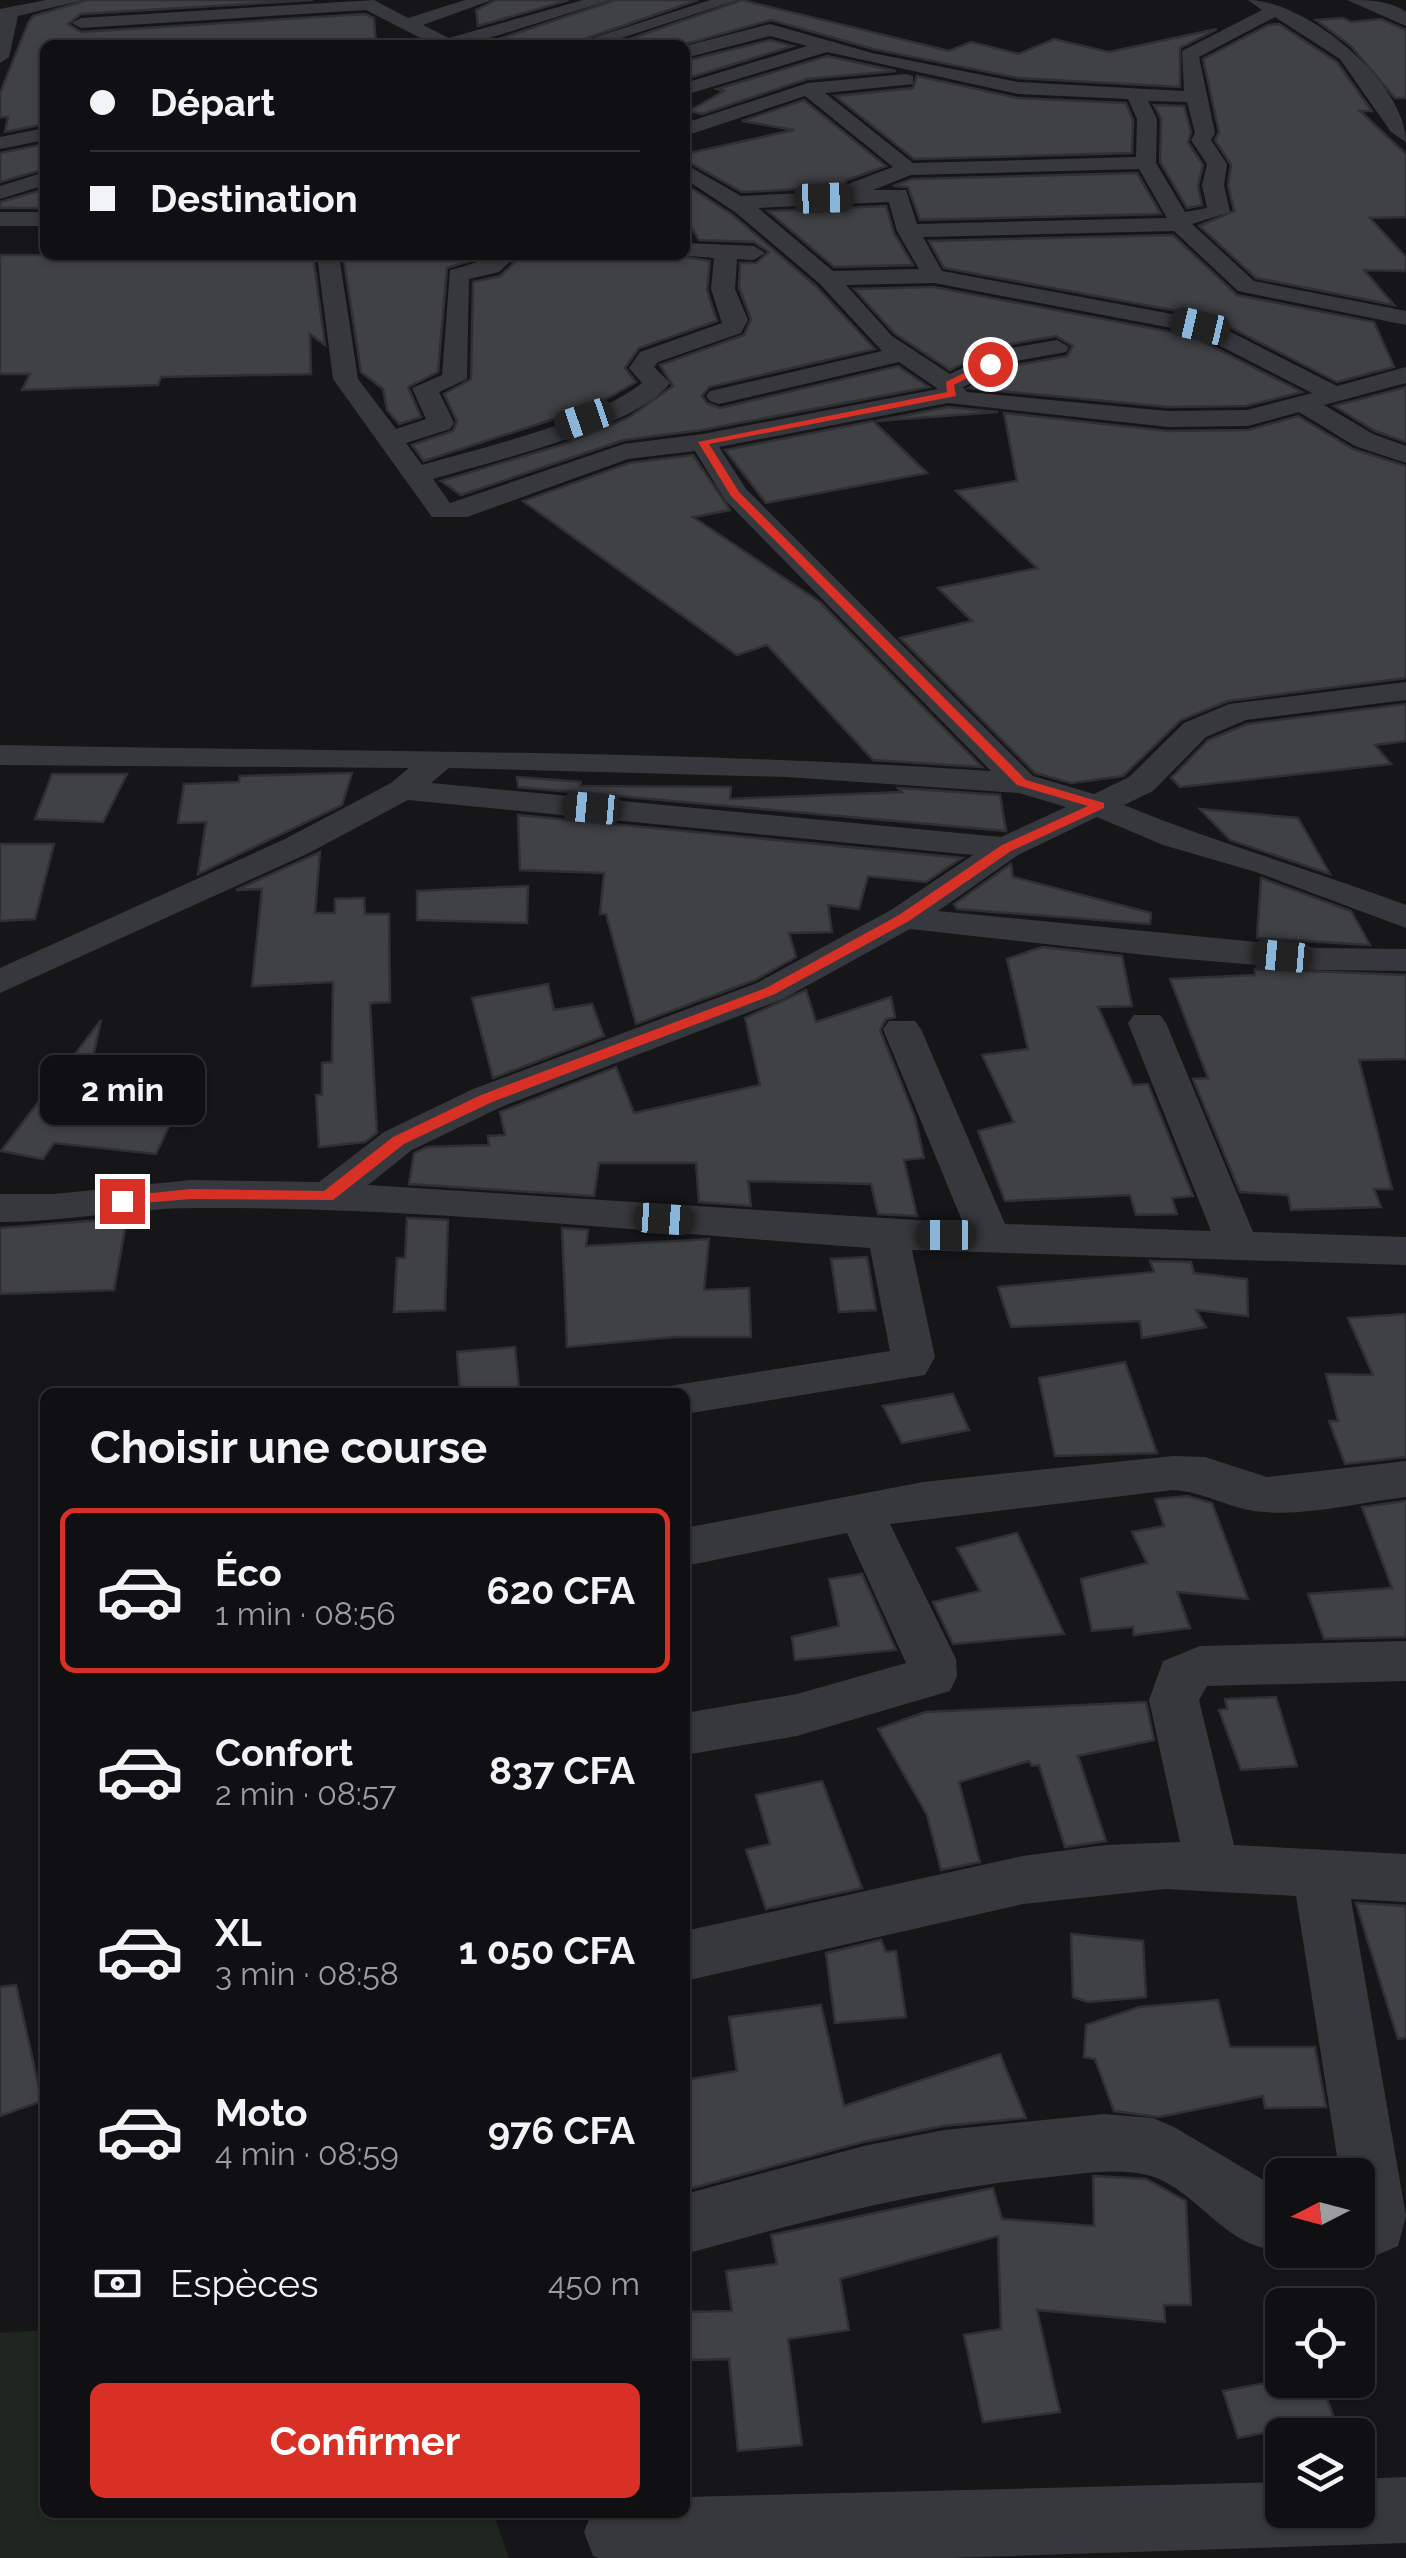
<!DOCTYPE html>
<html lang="fr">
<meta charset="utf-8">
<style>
body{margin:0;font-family:Raleway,sans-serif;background:#1e1e20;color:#f1f3f6;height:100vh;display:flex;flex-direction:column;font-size:38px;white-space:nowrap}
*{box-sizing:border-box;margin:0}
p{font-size:32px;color:#9c9d9f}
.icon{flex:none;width:55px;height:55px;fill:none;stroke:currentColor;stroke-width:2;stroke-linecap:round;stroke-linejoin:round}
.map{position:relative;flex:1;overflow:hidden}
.sheet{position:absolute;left:40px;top:1388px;width:650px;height:1130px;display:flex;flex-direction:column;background:#101012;border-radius:15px;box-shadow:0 2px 8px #0004,0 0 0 2px #303032}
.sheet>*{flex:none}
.banner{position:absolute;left:40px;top:40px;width:650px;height:220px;border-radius:15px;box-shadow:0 2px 8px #0004,0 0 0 2px #303032;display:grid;align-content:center;height:220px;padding:0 50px;background:#101012}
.needle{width:65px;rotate:264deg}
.fabs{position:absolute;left:1265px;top:2158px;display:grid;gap:20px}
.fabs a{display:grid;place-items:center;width:110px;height:110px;border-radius:15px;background:#101012;box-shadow:0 2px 8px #0004,0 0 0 2px #303032;font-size:50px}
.end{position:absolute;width:45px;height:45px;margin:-22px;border:12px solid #d93025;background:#fff;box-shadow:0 0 0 5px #fff}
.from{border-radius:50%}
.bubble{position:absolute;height:70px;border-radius:15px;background:#101012;box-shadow:0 2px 8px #0004,0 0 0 2px #303032;font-size:32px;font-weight:700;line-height:70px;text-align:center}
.car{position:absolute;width:30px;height:60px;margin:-30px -15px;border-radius:12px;box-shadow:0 0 8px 2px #0007;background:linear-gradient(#222 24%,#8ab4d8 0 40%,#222 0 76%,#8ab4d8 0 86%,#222 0)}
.banner b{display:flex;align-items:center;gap:35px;height:95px;font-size:38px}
.banner b+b{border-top:2px solid #303032}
.banner i{width:25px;height:25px;background:#f1f3f6}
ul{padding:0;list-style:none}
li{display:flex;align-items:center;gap:30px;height:165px;margin:0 20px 15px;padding:0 30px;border:5px solid transparent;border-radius:15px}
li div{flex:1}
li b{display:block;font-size:38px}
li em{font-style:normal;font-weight:700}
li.active{border-color:#d93025}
li>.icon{width:90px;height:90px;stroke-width:1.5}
h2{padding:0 50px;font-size:45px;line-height:120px}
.pay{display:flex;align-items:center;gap:25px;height:110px;padding:0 50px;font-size:38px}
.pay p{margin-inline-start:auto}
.button{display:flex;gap:20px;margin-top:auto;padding:20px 50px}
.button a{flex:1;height:115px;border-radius:15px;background:#d93025;color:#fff;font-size:40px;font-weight:700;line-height:115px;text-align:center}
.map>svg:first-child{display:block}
</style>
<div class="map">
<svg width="1406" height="2558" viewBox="0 0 1406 2558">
<rect width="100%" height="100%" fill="#161618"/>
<path fill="#1e261f" d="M45,2330V2512L493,2513L509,2558H0V2333Z"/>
<g fill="#404145" stroke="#303034" stroke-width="2.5">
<path d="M87,0H313L81,14L68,24L81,32L365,14L374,18L376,45H45V124L5,132L8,117H0V93L28,23L33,16Z"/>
<path d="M496,0H569L478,26L476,10Z"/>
<path d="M615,0H698L567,45H481Z"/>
<path d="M742,0L949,51L971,42L1019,54L1054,39L1109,52L1217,29L1180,48V87L1018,78L873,49L771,20L682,45H612Z"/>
<path d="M1343,18L1351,22L1381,19L1406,30V98H1395L1351,46L1316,20Z"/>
<path d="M1279,24L1337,62L1372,111H1360L1406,154V217L1370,218L1406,257V271L1364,270L1394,305L1256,278L1199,226L1234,211L1228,185L1231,165L1215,140L1219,132L1203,59L1268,25Z"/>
<path d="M770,40L793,46L685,79V61Z"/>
<path d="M827,56L896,71L807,79L702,114L689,111L724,91L717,89Z"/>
<path d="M917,76L1018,98L1126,103L1133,120L1132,153L914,159L835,96L913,88Z"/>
<path d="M804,100L886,166L847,180L844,187L742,192L685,160V154L794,130L742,121Z"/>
<path d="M1154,105L1184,106L1191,132L1188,142L1203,165L1198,186L1202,205L1187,208L1160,162L1161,119Z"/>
<path d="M45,144V169L0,182V153Z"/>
<path d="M1137,173L1161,214L920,220L908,187L893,186L912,179Z"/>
<path d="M685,184L733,215L816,286L875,349L709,387L702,396L707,403L720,408L898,366L929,387L702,430L624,440L461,495L441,481L561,445L628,418L673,386L660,365L744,335L751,319L739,288L740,263H756L769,252L754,242L699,240L685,217Z"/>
<path d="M45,189L40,208H0V202Z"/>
<path d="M886,206L894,233L913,265L834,267L768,211Z"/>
<path d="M1173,235L1237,295L1374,322L1394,367L1337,382L1210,317L944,268L929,241Z"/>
<path d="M0,255H313L325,345L310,334L311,374L161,377L158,385L22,390L30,374H0Z"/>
<path d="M343,255L486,256L447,268L438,372L408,387L421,417L399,424L387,410L383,389L361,372Z"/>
<path d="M579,255H674L710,261L707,290L717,321L639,348L625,368L636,382L594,406L424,461L412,445L453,431L457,421L444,394L471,379L473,282L500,276L518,259Z"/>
<path d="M934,287L1192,336L1302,392L1246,406L1168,407L969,388L1017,365L1067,356L1073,346L1056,336L999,346L950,370L894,333L854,289Z"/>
<path d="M1406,387V442L1375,431L1334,406Z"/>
<path d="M948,407L998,412L876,421Z"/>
<path d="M1004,413L1168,431L1248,430L1298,416L1353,449L1406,466V678L1228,701L1181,720L1123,776L1071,783L1035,773L900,638L972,621L938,588L1037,568L956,491L1017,481Z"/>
<path d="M873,421L927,473L766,503L725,450Z"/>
<path d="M693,455L730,510L693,517L820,602L982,767L873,760L767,645L737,655L523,501L629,463Z"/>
<path d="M1406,704V741L1375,745L1391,764L1180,787L1171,778L1208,740L1247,724Z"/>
<path d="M352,773L342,805L198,874L206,822L178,823L184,784L239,782L240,776Z"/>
<path d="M52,774H127L103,822L35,819Z"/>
<path d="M517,777L581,782L580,786L731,787L730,799L902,792L898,788L1000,795L1006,831L518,787Z"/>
<path d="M1200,809L1298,818L1330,874L1230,840Z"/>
<path d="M518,815L962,858L926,882L868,876L859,909L828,905L832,932L789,933L796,957L755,980L636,1024L606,914H600L604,873L520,870Z"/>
<path d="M0,844H54L35,919L0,921Z"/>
<path d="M320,852L315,913H335V899L364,898L365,914H389L390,1002L370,1003L377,1133L365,1142L319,1147L316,1095H322V1063L332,1062L333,982L252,986L262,889L236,890Z"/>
<path d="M1011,864L1013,877L1151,913L1150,924L957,909L954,904Z"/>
<path d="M1261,878L1351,911L1370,945L1257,938Z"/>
<path d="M528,886L527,923L417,920V891Z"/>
<path d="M1042,947L1122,956L1132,1006L1098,1007L1133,1085L1148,1084L1193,1196L1172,1198L1177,1214L1136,1215L1130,1195L1005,1201L978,1131L1014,1122L982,1055L1028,1049L1007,959Z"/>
<path d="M1255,969L1406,975V1059L1359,1060L1392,1189H1374L1381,1207L1291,1210L1288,1195L1240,1192L1193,1079L1208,1078L1170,979L1255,975Z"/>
<path d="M548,984L554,1010L592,1004L604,1036L493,1078L472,998Z"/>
<path d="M806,990L816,1022L891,997L895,1017L886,1019L880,1030L915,1117L924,1158L904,1160L917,1216L878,1214L871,1184L748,1181L751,1206L699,1202L696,1163H599L594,1196L409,1184L414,1153L427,1147L489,1145L488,1136L505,1135L500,1112L616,1067L634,1113L760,1085L745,1018Z"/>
<path d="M101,1020L85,1094L180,1103L156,1154L54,1143L43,1159L1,1151Z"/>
<path d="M127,1218L114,1290L0,1294V1228Z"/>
<path d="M407,1218L448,1220L445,1310L394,1312L397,1258H405Z"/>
<path d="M562,1228L588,1230L586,1246L709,1239L704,1290L749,1288L751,1337H674L567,1347Z"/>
<path d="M867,1257L876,1310L839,1312L831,1259Z"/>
<path d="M1150,1261L1191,1262L1194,1273L1247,1279L1248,1316L1196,1310L1206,1327L1142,1338L1140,1321L1011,1327L998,1287L1154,1272Z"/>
<path d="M1406,1314V1457L1345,1464L1329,1421H1338L1326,1374L1373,1375L1348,1318Z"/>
<path d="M515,1347L519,1388L460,1392L457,1352Z"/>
<path d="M1125,1362L1157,1453L1055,1456L1039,1378Z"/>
<path d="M953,1394L969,1430L902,1443L883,1406Z"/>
<path d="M1187,1496L1212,1503L1248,1599L1177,1592L1190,1628L1134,1635L1133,1627L1092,1631L1081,1579L1147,1563L1132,1532L1164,1526L1155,1499Z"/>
<path d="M1406,1501V1637L1324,1639L1308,1594L1392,1588L1362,1507Z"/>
<path d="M1017,1533L1064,1634L953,1644L933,1602L980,1591L957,1548Z"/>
<path d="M862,1574L896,1650L795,1660L792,1637L839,1626L829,1579Z"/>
<path d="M1276,1697L1297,1766L1241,1770L1219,1710L1227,1709L1225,1699Z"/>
<path d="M1146,1702L1154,1740L1078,1756L1106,1841L1065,1847L1039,1765L1032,1766L1029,1761L959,1782L980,1862L941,1870L927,1815L878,1729L925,1712Z"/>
<path d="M822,1781L862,1888L766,1909L746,1850L770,1844L756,1795Z"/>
<path d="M1356,1903L1406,1906V2038L1398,2039Z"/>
<path d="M1071,1934L1143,1941L1146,1997L1088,2002L1073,1997Z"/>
<path d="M881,1940L886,1952L896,1951L906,2017L835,2023L826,1953Z"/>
<path d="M16,1985L42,2101L0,2116V1987Z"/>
<path d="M1218,2000L1230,2047H1315L1326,2107L1265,2108L1263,2096L1159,2117L1114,2111L1095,2059L1084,2057L1086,2025L1139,2007Z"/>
<path d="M821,2005L844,2106L1000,2054L1026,2118L943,2126L863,2142L685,2190V2080L737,2071L729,2017Z"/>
<path d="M1093,2176L1146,2179L1186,2201L1191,2305H1164L1165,2322L1037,2310L1060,2412L983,2422L964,2335L1001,2329L998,2236L840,2279L849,2330L788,2339L802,2445L738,2451L729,2359L686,2360L685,2312L732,2311L726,2271L777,2264L771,2235L993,2188L1002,2219L1094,2226Z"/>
<path d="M1281,2380H1320L1334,2418L1238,2438L1223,2391Z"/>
</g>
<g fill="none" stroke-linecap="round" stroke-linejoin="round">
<g fill="#37383d" fill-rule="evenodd">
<path d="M46,0H83L18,16L9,57L0,63V9Z"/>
<path d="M374,0L408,18L465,0H492L423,25L449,38L583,0H611L467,45H434L366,10L81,28L72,23L81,18Z"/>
<path d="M710,0H738L600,45H571Z"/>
<path d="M1248,0C1306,0 1406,83 1406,142L1391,132L1340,59L1275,17L1199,57L1215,133L1211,140L1227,164L1224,185L1230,212L1192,224L1254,281L1406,311V325L1238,291L1174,231L923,237L942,271L1209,321L1337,386L1406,367V383L1324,405L1373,434L1406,446V463L1355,446L1299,412L1248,426L1168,427L948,403L719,447L746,489L1033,776L1094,794L1129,777L1184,723L1229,704L1406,682V700L1246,720L1206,737L1153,791L1124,805C1216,843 1313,870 1406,905V928L1256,872L1163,845L1097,817L1018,855L938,911L1318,948L1406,949V971L1318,970L1173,958L910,929L783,999L501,1107L412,1150L368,1185L963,1223L883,1029L889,1021H915L921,1029L1005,1224L1211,1231L1128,1023L1134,1015H1160L1166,1023L1253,1232L1406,1237V1265L912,1250L935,1357L925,1375L685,1414V1392H666L669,1386L890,1351L870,1248C646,1232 421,1207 196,1208C131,1208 66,1222 0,1222V1194H54L191,1180L319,1182L384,1132L473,1089L757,983L891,910L973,855L408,800L309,853L0,993V968L285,839L391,783L409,768L0,765V745C331,752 661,749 991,771L725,500L695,451L628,459L467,517H432L333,379L317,255H339L358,379L396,429L426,419L412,388L442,375L450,270C474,264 493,255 517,255L499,272L469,279L467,379L439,392L454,423L450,429L406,443L422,465C485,447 593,422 642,383L629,368L640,352L722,323L711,289L714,258L678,255H685V243L754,246L765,253L754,260L737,259L735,289L748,320L741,333L658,362L654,367L670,383C636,428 489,462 433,479L450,503L624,444L703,434L938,389L899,362L719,404L710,401L706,396L710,391L882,351L819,283L735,212L685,179V164L741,196L847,191L848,184L893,167L805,96L685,136V123L808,83L906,74L913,76V84L825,93L913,163L1136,157L1137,119L1128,99L1018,94L827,52L685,95V83L807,46L770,36L685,58V46L770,24L872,53L1018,82L1184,91L1182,51L1262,10ZM1148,101L1187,102L1195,133L1191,140L1207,164L1202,185L1207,208L1185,212L1156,163L1157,119ZM1139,169L1167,218L917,224L906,190H873L911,175ZM889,202L897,231L919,269L833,271L758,208ZM934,283L1193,332L1312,393L1247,410L1168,411L967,392L963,387L1016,361L1066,352L1069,347L1057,340L1000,350L950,374L892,336L846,285ZM449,768L787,777L1019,793L1066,807L1001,837L431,783Z"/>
<path d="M1347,0C1368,0 1389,0 1406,12V26Z"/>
<path d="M45,128V140L0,149V137Z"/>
<path d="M45,172V185L0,199V186Z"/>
<rect x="0" y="212" width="45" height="14"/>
<path d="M1173,1456L1205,1457L1267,1477L1406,1461V1497C1361,1502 1309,1516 1264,1512C1231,1510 1206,1492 1173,1490L890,1524L956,1659L957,1676L950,1691L797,1736L685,1755V1713L797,1694L906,1663L847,1533L685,1566V1528L923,1482Z"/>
<path d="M1406,1641V1681L1207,1686L1199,1700L1234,1845L1406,1854V1902L1351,1899L1406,2216L1398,2246L1377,2255L1358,2247V2175H1340L1296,1896L1165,1889L1023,1904L685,1981V1931L1023,1856L1105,1845L1180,1842L1149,1700L1163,1661L1200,1646Z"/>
<path d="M1104,2114L1153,2118L1174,2127L1282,2191L1285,2250C1226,2253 1197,2187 1147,2175C1113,2167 1075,2175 1041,2178C913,2191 809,2220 685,2254V2194L864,2146L944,2130Z"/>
<path d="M1406,2477V2543L951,2558H599L593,2556L584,2532L592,2512H685V2497L1282,2482V2510H1358V2479Z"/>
</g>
</g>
<path fill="#d93025" d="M986,362L994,364L954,385L956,396L709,444L739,492L1026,780L1104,803V808L1011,851L909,921L775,994L492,1102L404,1144L333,1200L191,1199L117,1205V1197L122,1196L191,1189L324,1191L393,1137L481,1095L766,988L899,915L1002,845L1088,806L1017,785L731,496L698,442L947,392L946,382Z"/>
</svg>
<div class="fabs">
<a><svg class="needle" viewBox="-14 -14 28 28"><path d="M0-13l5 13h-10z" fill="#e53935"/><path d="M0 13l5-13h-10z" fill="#9c9d9f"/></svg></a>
<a><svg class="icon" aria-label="locate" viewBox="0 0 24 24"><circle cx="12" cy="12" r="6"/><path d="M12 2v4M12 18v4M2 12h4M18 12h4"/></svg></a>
<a><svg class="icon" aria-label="layers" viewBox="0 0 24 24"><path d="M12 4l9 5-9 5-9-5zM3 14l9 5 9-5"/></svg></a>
</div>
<i class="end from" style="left:990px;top:364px"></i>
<i class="end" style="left:122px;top:1201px"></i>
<div class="bubble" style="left:40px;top:1055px;width:165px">2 min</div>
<i class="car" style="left:824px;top:198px;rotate:88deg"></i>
<i class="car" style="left:1200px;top:326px;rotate:283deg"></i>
<i class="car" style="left:584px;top:419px;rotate:251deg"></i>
<i class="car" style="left:592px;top:808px;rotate:275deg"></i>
<i class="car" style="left:1282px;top:956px;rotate:275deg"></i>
<i class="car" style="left:664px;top:1219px;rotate:94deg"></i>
<i class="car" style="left:946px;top:1235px;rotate:270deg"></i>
<div class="banner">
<b><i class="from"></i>Départ</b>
<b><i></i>Destination</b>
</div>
<section class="sheet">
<h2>Choisir une course</h2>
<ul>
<li class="active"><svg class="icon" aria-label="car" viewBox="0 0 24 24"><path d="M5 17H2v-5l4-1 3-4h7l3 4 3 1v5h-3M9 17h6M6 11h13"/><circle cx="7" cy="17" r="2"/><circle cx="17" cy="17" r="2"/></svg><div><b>Éco</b><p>1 min · 08:56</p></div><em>620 CFA</em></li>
<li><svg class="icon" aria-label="car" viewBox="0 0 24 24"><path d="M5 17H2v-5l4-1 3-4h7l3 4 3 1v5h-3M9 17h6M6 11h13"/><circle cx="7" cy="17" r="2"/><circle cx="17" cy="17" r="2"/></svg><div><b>Confort</b><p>2 min · 08:57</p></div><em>837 CFA</em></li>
<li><svg class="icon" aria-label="car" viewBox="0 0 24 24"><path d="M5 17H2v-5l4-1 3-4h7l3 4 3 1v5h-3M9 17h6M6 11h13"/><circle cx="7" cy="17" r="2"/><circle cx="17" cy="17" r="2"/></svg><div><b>XL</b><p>3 min · 08:58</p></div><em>1 050 CFA</em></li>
<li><svg class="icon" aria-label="car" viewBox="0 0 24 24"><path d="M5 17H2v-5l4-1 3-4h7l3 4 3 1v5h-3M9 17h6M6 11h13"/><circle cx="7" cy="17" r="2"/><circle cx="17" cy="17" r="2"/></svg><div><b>Moto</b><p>4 min · 08:59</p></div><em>976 CFA</em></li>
</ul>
<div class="pay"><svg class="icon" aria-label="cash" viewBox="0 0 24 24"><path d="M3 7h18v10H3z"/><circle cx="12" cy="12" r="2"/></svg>Espèces<p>450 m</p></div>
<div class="button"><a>Confirmer</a></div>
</section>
</div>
